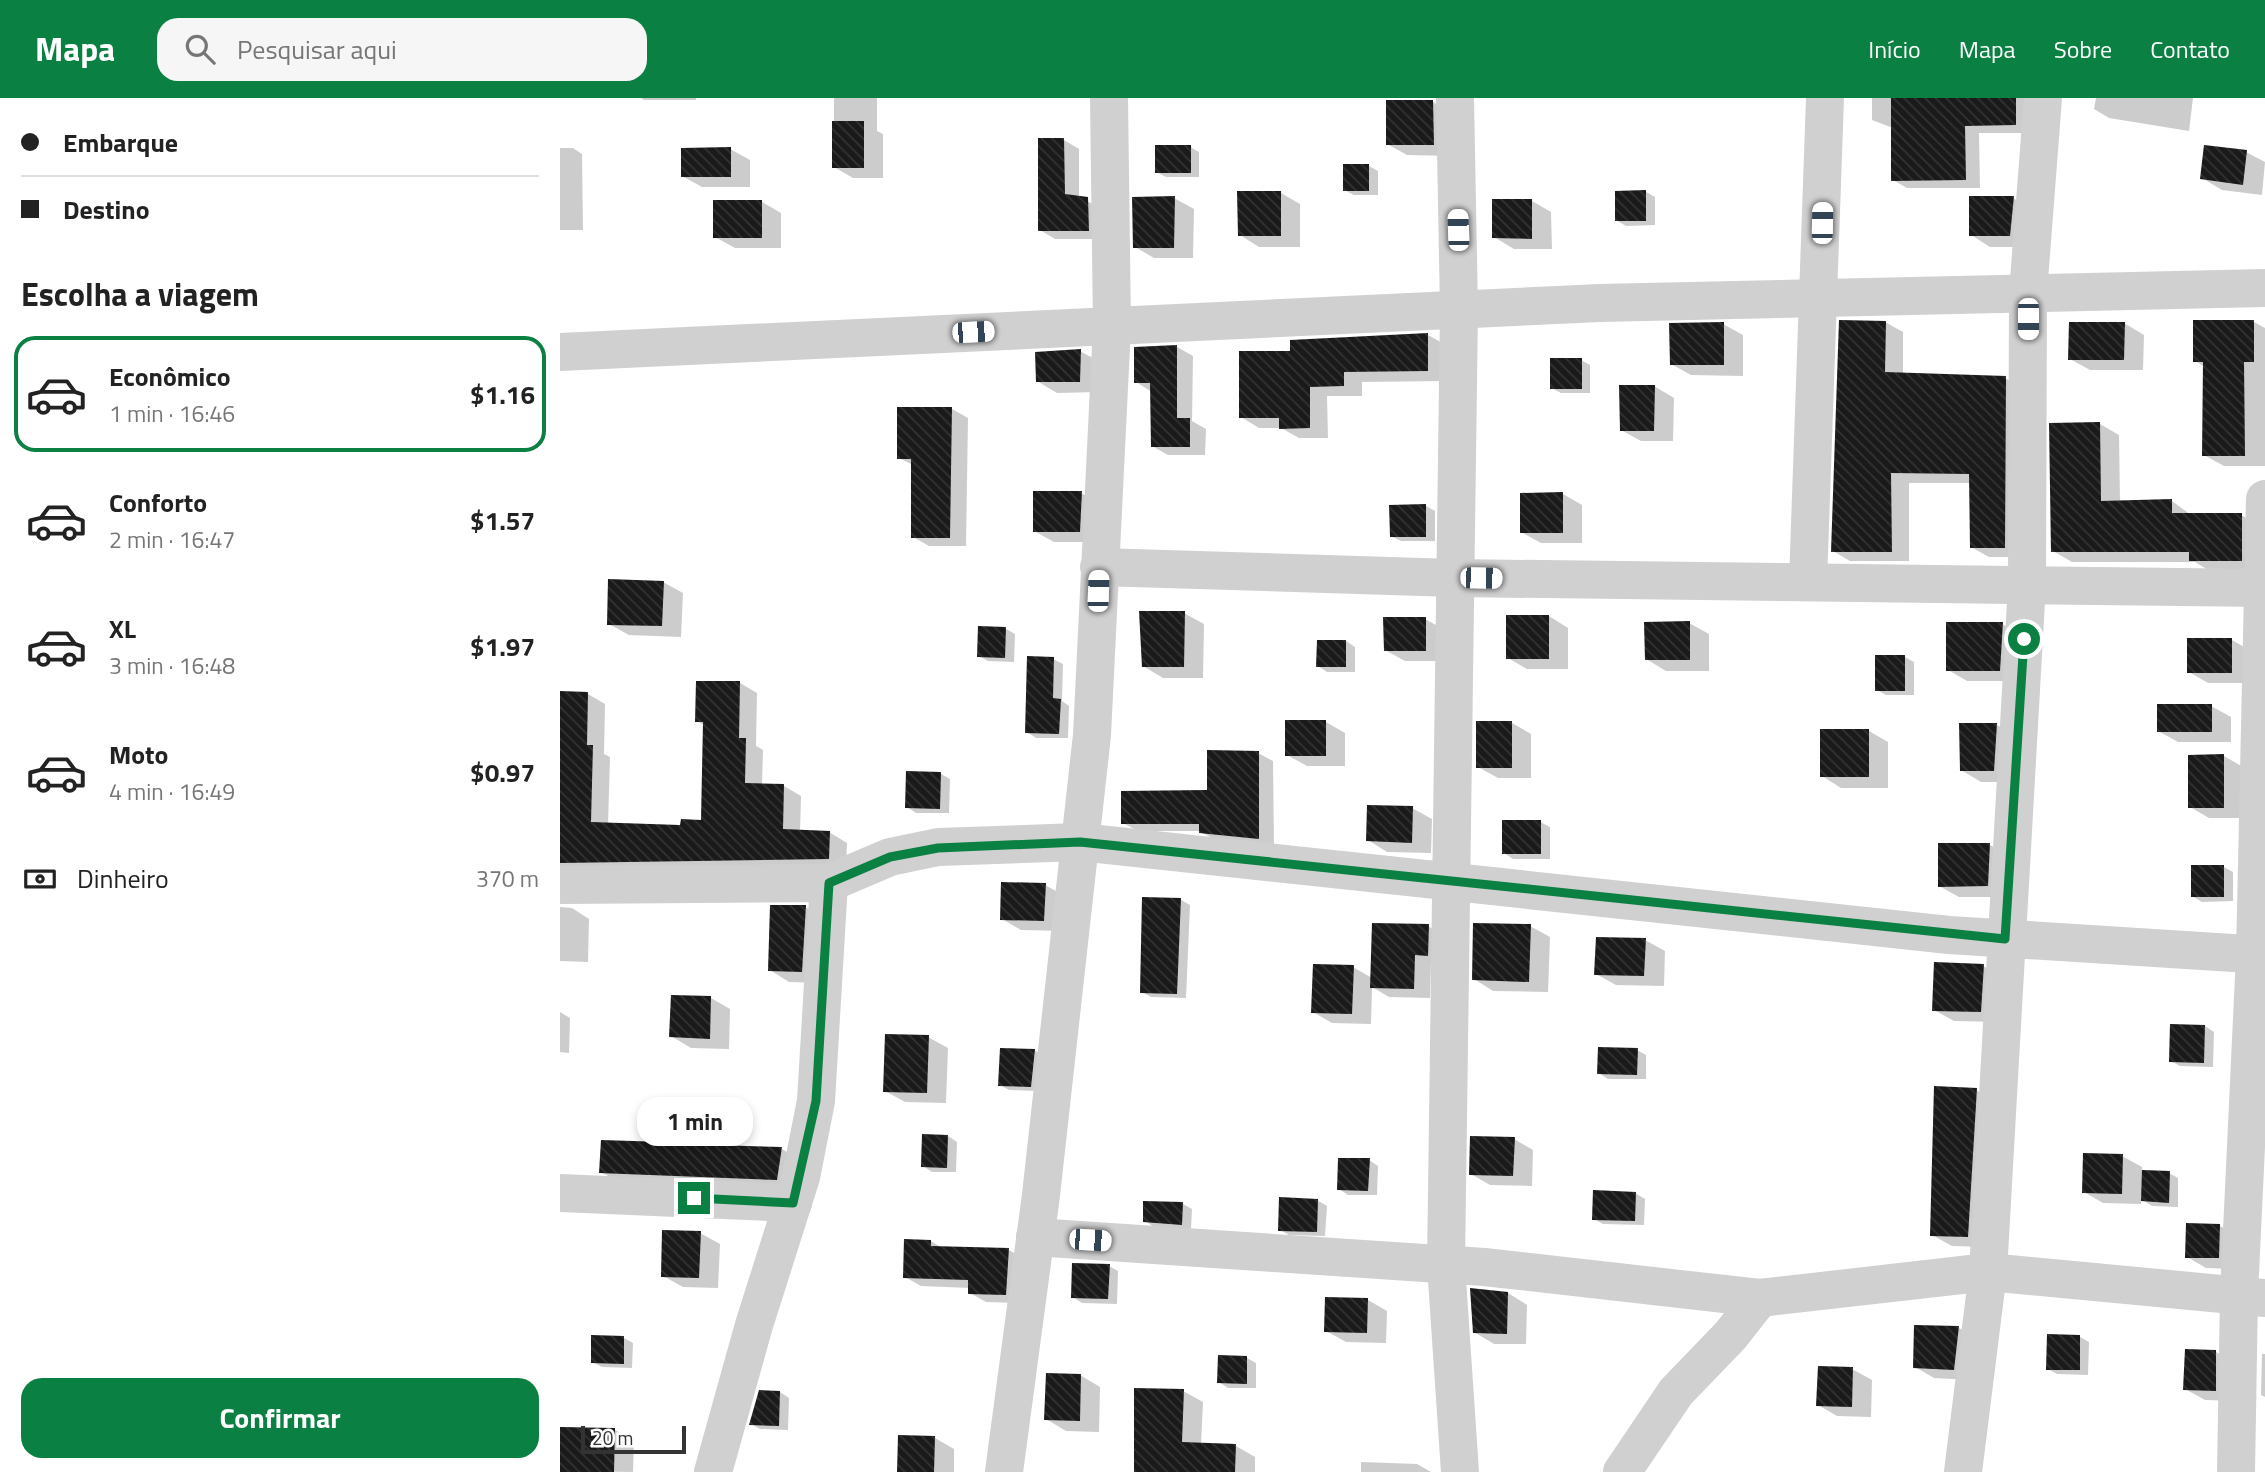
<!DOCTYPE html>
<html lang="pt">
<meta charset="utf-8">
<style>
body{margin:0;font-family:"Titillium Web",sans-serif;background:#f6f6f6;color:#222;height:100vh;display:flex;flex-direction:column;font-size:26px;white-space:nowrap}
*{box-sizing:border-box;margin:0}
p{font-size:23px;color:#767676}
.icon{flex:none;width:38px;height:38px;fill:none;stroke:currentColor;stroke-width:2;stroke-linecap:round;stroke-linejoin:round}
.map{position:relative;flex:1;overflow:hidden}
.side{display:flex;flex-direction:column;background:#fff;width:560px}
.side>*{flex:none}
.top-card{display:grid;align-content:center;height:154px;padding:0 21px;background:#fff}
.scale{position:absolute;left:21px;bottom:18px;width:105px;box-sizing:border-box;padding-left:7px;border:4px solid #333;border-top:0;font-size:19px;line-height:24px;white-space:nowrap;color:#333;-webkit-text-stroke:5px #fff;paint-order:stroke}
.end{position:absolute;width:32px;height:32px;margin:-16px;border:9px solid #0b8043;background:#fff;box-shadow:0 0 0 4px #fff}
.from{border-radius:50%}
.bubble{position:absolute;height:49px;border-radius:21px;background:#fff;box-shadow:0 4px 10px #0003;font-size:23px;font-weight:700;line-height:49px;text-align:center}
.car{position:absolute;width:21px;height:42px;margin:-21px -10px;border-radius:9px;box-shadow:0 0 5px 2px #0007;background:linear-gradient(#fff 24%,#345 0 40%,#fff 0 76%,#345 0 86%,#fff 0)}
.top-card b{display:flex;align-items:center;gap:24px;height:66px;font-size:26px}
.top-card b+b{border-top:2px solid #e0e0e0}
.top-card i{width:18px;height:18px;background:#222}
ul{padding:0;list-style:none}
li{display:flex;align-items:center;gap:21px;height:116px;margin:0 14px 10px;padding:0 7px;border:4px solid transparent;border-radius:21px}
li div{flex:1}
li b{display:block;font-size:26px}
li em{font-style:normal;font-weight:700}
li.active{border-color:#0b8043}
li>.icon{width:63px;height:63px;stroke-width:1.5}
h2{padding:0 21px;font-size:32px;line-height:84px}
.pay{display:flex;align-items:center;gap:18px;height:77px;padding:0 21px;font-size:26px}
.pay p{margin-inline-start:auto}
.cta{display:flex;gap:14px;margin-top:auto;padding:14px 21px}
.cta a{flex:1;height:80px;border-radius:21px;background:#0b8043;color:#fff;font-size:28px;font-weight:700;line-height:80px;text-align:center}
header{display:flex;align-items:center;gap:42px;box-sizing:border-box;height:98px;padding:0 35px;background:#0b8043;color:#fff}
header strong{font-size:33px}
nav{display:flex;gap:38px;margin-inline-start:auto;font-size:24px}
.search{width:490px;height:63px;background:#f6f6f6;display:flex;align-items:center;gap:18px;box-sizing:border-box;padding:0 24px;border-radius:21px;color:#767676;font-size:26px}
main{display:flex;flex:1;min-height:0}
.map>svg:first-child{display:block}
</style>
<header>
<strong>Mapa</strong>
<div class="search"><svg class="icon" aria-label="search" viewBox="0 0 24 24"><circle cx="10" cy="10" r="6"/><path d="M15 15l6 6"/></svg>Pesquisar aqui</div>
<nav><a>Início</a><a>Mapa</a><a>Sobre</a><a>Contato</a></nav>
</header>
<main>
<section class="side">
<div class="top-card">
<b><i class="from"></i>Embarque</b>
<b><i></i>Destino</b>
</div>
<h2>Escolha a viagem</h2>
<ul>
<li class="active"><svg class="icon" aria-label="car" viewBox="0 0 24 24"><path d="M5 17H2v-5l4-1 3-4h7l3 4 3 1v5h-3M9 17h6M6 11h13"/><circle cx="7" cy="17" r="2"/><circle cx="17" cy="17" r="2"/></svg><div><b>Econômico</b><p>1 min · 16:46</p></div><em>$1.16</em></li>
<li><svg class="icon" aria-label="car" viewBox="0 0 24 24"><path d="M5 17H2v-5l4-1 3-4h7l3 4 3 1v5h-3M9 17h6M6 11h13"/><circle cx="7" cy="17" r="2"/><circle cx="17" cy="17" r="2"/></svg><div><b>Conforto</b><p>2 min · 16:47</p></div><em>$1.57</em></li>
<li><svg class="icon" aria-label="car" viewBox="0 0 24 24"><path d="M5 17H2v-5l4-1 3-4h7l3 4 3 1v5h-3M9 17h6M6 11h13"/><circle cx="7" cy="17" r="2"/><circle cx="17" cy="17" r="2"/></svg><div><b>XL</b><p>3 min · 16:48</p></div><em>$1.97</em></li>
<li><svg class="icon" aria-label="car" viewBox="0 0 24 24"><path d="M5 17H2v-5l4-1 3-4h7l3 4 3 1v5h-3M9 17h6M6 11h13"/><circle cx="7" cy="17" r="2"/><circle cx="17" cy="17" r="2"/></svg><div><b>Moto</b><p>4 min · 16:49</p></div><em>$0.97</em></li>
</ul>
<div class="pay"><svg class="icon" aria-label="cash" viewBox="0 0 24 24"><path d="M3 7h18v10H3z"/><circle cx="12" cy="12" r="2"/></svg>Dinheiro<p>370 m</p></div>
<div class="cta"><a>Confirmar</a></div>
</section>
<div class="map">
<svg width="1705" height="1374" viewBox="0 0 1705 1374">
<defs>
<pattern id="building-back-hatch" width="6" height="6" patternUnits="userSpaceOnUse" patternTransform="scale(1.75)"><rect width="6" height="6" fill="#1a1a1a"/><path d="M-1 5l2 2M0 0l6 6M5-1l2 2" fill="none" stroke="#333"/></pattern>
</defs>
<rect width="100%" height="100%" fill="#fff"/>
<g fill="#0003">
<path d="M81,0H136V2H84Z"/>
<path d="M274,0H317V33L323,36V80H293L274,69Z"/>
<path d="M1312,0H1470V35H1419L1420,90H1347L1333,82V30L1312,22Z"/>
<path d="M1536,0H1633L1629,33L1549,20L1534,11Z"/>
<path d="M873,4L892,15L893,58L847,57L827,46Z"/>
<path d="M504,42L519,51V100L543,110L544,141H495L480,132Z"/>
<path d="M630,49L639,54V79H606L596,74Z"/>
<path d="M0,50H13L22,56L23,132H0Z"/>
<path d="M170,51L190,62V89H142L122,78Z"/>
<path d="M1686,54L1705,64L1702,97L1662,92L1642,80Z"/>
<path d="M809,68L818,73V97H794L784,92Z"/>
<path d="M1086,94L1095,99V127L1066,128L1056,122Z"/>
<path d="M721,95L740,106V149H699L680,137Z"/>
<path d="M614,100L634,111L633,160H594L575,149Z"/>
<path d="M1453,100L1472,111L1470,149H1430L1411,137Z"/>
<path d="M972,103L991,114L992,151H954L934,139Z"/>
<path d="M202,104L221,115V150H175L155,139Z"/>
<path d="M1325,224L1343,234V276L1445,280L1463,290L1462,459H1429L1411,449V385H1349V463H1290L1273,453Z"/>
<path d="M1694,224L1705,230V368H1664L1644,357L1645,269L1635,263Z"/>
<path d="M1564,225L1584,237L1583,272H1530L1510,261Z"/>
<path d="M1163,226L1183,237V278L1131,277L1111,266Z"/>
<path d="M868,237L886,247V283L802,284V298H767L768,340H739L721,330H699L681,319L732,255Z"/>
<path d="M617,249L633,258L632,323L646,331L645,357H608L592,348V294L576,284Z"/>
<path d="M520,253L540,264V294L497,295L477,283Z"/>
<path d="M1021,262L1030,267V295H1001L991,290Z"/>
<path d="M1094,288L1114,300L1113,343H1081L1061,332Z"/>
<path d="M392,311L408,320L406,448H369L353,439V367L339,360Z"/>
<path d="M1540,326L1559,337L1560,404L1612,403L1631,417H1681L1701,428V473H1650L1635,464H1512L1493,453Z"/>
<path d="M521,395L541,406L539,444H494L474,433Z"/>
<path d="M1003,396L1022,407V445H981L961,434Z"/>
<path d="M866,408L875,413V443H841L831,438Z"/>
<path d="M103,484L123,495L121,539L69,537L49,526Z"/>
<path d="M624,515L644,526L643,580H603L583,568Z"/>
<path d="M989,518L1008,530V571H967L948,560Z"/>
<path d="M865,521L885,532V563H845L825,552Z"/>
<path d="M1129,525L1149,536V573H1106L1086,561Z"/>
<path d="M1442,526L1462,537L1459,583H1407L1388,572Z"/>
<path d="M446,531L455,536L454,564L428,563L419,558Z"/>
<path d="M1672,542L1691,553V585H1648L1629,574Z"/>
<path d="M786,543L795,549V574H767L758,568Z"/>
<path d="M1345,559L1354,564V597H1326L1317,592Z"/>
<path d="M493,561L503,566L502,603L509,608L508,640H476L467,634Z"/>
<path d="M180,585L197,595L196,648L203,652L202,687L224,688L241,698L240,734H269L287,745L286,771L0,784V595L28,596L45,606L44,656L50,659L48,727L122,729L143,724L145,628L137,623Z"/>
<path d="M1651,608L1671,619V644H1618L1598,633Z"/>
<path d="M766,624L785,635V668H747L727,657Z"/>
<path d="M952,625L971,636V680H938L918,669Z"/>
<path d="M1437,627L1456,638L1454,684H1421L1401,672Z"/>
<path d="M1309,633L1328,644V690H1281L1262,678Z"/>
<path d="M698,655L713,663L714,748L655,742L640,733H578L563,725L649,694Z"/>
<path d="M1664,658L1683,669V720H1649L1630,709Z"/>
<path d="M381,676L390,681L389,715H356L347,709Z"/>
<path d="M852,710L872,721L871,755L827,754L808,742Z"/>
<path d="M980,724L990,729V761H953L944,755Z"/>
<path d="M1379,747H1430L1449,758L1447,799H1399L1379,788Z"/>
<path d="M1664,769L1673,774V803L1642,804L1632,798Z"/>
<path d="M485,787L505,798L503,833L461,832L442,821Z"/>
<path d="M621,802L630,807L626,900L591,899L582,894Z"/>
<path d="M0,809L12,810L29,821L28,864L0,863Z"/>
<path d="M245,809L265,820L261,885L229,884L210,872Z"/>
<path d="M868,828L885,838L871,866L870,900L829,899L812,889L811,926L772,925L753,914L793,869L812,880Z"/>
<path d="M970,828L990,839L988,894L933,893L914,881Z"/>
<path d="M1085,842L1105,853L1104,888L1056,887L1036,876Z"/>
<path d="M1423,868L1443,879L1440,924L1394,923L1374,912Z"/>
<path d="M151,900L170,911L169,951L131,950L111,938Z"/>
<path d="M0,914L10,920L9,955L0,954Z"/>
<path d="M1645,928L1654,934L1653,969L1620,968L1611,963Z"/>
<path d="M368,939L388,950L386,1005L345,1004L325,993Z"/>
<path d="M474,952L484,958L480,993L449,992L440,987Z"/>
<path d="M1077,952L1086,957V981H1048L1039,975Z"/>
<path d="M1416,992L1435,1003L1427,1149L1392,1148L1372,1137Z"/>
<path d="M388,1038L397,1044L396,1074H372L363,1068Z"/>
<path d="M152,1041L165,1049L222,1051L241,1062L236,1093L61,1085L41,1074L107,1046Z"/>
<path d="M954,1041L973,1052L972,1088L930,1087L911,1076Z"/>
<path d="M1562,1058L1582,1069V1074L1609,1075L1618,1080V1109L1592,1108L1581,1101V1106L1543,1105L1524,1094Z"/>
<path d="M809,1062L818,1068L817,1097H788L779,1091Z"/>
<path d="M1075,1095L1085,1101L1084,1127L1043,1126L1034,1121Z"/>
<path d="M757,1102L767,1108L765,1138L729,1137L720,1132Z"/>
<path d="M623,1106L632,1111L631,1131L594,1129L585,1123Z"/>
<path d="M1628,1127L1660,1128L1679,1139L1678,1171L1646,1170L1627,1159Z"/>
<path d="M140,1135L160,1146L158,1190L123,1189L103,1178Z"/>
<path d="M371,1143L382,1150L449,1152L464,1161L461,1205L426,1204L410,1195V1190L361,1188L345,1179Z"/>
<path d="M549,1168L558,1173L557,1206L522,1205L513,1199Z"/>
<path d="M948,1195L967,1207L966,1246H934L914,1234Z"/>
<path d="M808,1202L827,1213L826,1245L786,1244L766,1233Z"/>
<path d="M1399,1230L1418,1241L1413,1282L1374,1280L1355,1269Z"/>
<path d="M1520,1239L1529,1244L1528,1277L1497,1276L1488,1271Z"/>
<path d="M64,1240L73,1245L72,1270L42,1269L32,1264Z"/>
<path d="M1656,1254L1675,1265V1303L1645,1302L1625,1291Z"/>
<path d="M1702,1256H1705V1299L1701,1297Z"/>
<path d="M687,1260L696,1265V1290H668L659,1284Z"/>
<path d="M1292,1271L1312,1282L1311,1319L1277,1318L1258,1307Z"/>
<path d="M520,1277L540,1289L539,1334L506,1333L486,1321Z"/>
<path d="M623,1293L643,1304L641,1346L676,1348L695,1359V1374H575Z"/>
<path d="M200,1294H220L229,1300L228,1332L200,1331L191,1326Z"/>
<path d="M0,1329L55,1332L74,1343L73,1374L0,1373Z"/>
<path d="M375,1340L394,1351V1374H340Z"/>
<path d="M801,1364L857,1366L871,1374H801Z"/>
</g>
<g fill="url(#building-back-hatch)">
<path d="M1331,0H1456V27L1405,28L1406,82L1331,83Z"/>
<path d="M826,2H873L874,47H826Z"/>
<rect x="272" y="23" width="32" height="47"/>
<path d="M478,40H504L505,96L528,99L529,133H478Z"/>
<rect x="595" y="47" width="36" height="28"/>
<path d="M1644,47L1687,52L1683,87L1640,81Z"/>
<path d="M171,49V79H121V50Z"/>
<rect x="783" y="66" width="26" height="27"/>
<path d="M1086,92V123H1055V93Z"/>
<path d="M677,93H721V138H678Z"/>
<path d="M615,98L614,150H573L572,99Z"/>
<path d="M1409,98H1454L1450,138H1409Z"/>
<path d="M932,101H972V141L932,140Z"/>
<rect x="153" y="102" width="49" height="38"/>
<path d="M1279,222L1326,223L1325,274L1446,278L1445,450H1410L1409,376L1331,375L1332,454H1271Z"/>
<path d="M1633,222H1694V264H1684L1685,358H1642L1643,264H1633Z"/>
<path d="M1164,224V267H1110L1109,225Z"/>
<path d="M1509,224H1565L1564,262H1508Z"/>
<path d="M868,235V273L784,274V288L750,289V330L719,331V320H679V253H730V242Z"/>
<path d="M617,247V320H630V349H591L590,285H574V249Z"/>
<path d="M521,251L520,284H476L475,254Z"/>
<rect x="990" y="260" width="32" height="31"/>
<path d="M1059,287H1095L1094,333H1060Z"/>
<path d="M337,309H392L390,440H351V361H337Z"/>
<path d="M1540,324L1541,403L1612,401V415H1682V463H1629V454H1491L1489,325Z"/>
<path d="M473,393H522L520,434H473Z"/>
<path d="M1003,394V435H960V395Z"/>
<path d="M866,406V439H830L829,407Z"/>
<path d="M48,481L104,483L102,528L47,527Z"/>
<path d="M579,513H625L624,569H582Z"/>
<rect x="946" y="517" width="43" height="44"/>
<path d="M823,519H866V553H824Z"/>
<path d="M1130,523V562H1085L1084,524Z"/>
<path d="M1386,524H1443L1440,573H1386Z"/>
<path d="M418,528L446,529L445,560L417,559Z"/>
<rect x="1627" y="540" width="45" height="35"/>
<path d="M757,542H786V569H756Z"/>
<rect x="1315" y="557" width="30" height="36"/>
<path d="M467,558L494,559L493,600L501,601L499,636L465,635Z"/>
<path d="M136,583H180L179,640H186L185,685L224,686L223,731L270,733L269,761L0,765V593L28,594L27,647H33L31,724L120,727L121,721L141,722L143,624H135Z"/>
<rect x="1597" y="606" width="55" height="28"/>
<rect x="725" y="622" width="41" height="36"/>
<rect x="916" y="623" width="36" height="47"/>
<path d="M1399,625H1437L1434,673H1400Z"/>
<rect x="1260" y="631" width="49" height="48"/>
<path d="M647,652L699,653V741L639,735V726H561V693L647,692Z"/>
<path d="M1664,656V710H1628V657Z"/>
<path d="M346,673L381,674L380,711L345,710Z"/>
<path d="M807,707L853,708L852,745L806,743Z"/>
<rect x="942" y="722" width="39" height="34"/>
<path d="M1378,745H1430L1428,788L1378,789Z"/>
<rect x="1631" y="767" width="33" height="32"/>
<path d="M441,784L486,785L484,823L440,822Z"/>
<path d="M582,799L621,800L617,896L580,895Z"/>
<path d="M210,807H246L242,874L208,873Z"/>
<path d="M812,825L869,826L868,858L855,857L854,891L810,890Z"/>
<path d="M913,825L971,826L969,884L912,882Z"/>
<path d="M1036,839L1086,840L1084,878L1034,877Z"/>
<path d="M1374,864L1424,866L1421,914L1372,913Z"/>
<path d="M753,866L794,867L792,916L751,915Z"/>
<path d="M111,897L151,898L150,941L109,939Z"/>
<path d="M1610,926L1645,927L1644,965L1609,964Z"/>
<path d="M325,936L369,937L367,995L323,994Z"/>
<path d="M1038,949L1078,950L1077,977L1037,976Z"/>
<path d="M440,950L475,951L471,989L438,988Z"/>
<path d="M1374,988L1417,990L1408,1139L1370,1138Z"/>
<path d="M362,1036L388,1037L387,1070L361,1069Z"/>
<path d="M105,1038L152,1039V1047L222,1049L217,1082L39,1075L41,1042L105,1044Z"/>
<path d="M910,1038L955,1039L953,1078L909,1077Z"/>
<path d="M1523,1055L1563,1056L1562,1096L1522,1095Z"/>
<path d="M778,1060H810L808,1093L777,1092Z"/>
<path d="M1582,1072L1610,1073L1609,1105L1581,1103Z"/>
<path d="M1033,1092L1076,1094L1075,1123L1032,1122Z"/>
<path d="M719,1099L758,1101L757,1134L718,1133Z"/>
<path d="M583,1103L623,1104L622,1127L583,1124Z"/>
<path d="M1626,1125L1660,1126L1659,1160H1625Z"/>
<path d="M102,1132L141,1133L139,1180L101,1179Z"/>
<path d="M344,1141L371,1142V1148L449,1150L446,1197L408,1196V1182L343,1180Z"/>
<path d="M512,1165L550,1166L548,1201L511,1200Z"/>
<path d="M910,1190L948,1194L947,1236L913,1235Z"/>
<path d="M765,1199L808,1200L807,1235L764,1234Z"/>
<path d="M1354,1227L1399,1228L1394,1272L1353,1270Z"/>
<path d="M1487,1236L1520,1237V1272H1486Z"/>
<path d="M31,1237L64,1238V1266L31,1265Z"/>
<path d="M1625,1251L1656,1252V1293L1623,1292Z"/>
<path d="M658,1257L687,1258V1286L657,1285Z"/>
<path d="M1258,1268L1293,1269L1292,1309L1256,1308Z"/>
<path d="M486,1275L521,1276L520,1323L484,1322Z"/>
<path d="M574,1290L624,1291L622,1344L676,1346L675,1374H574Z"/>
<path d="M199,1292L220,1293L219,1328L189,1327Z"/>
<path d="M0,1329L55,1330L54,1374H0Z"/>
<path d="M338,1337L375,1338L374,1374H337Z"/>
</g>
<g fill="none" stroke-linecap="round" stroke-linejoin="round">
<g stroke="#d0d0d0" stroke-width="38">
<path d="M895,0L899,212L886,1167L900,1374"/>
<path d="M0,254L1040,205L1705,190"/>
<path d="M539,469L894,480L1705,490"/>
<path d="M1248,484L1265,0"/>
<path d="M0,787L269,785L330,759L378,749L520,744L1389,837L1705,857"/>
<path d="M0,1095L233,1105"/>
<path d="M475,1139L924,1169L1200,1200L1428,1174L1705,1200"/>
<path d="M153,1374L194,1227L241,1079L256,1003L269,785"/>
<path d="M444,1374L481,1097L532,637L552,228L549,0"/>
<path d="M1062,1374L1116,1294L1170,1238L1200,1200"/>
<path d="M1403,1374L1428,1174L1467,486L1468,195L1483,0"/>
<path d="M1676,1374L1679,1197L1695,857L1705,401"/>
</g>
</g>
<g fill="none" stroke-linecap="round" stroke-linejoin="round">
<path stroke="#0b8043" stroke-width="9" d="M134,1100L233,1105L256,1003L269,785L330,759L378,750L520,744L1445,841L1464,541"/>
</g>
</svg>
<div class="scale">20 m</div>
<i class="end from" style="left:1464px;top:541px"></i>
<i class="end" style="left:134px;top:1100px"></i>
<div class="bubble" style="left:77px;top:999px;width:116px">1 min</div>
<i class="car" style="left:1262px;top:125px;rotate:1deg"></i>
<i class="car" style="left:898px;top:132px;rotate:358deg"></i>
<i class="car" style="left:1468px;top:221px;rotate:180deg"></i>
<i class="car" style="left:413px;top:234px;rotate:87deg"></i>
<i class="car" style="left:921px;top:480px;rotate:91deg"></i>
<i class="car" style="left:538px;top:493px;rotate:2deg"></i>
<i class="car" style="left:530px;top:1142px;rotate:94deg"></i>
</div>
</main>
